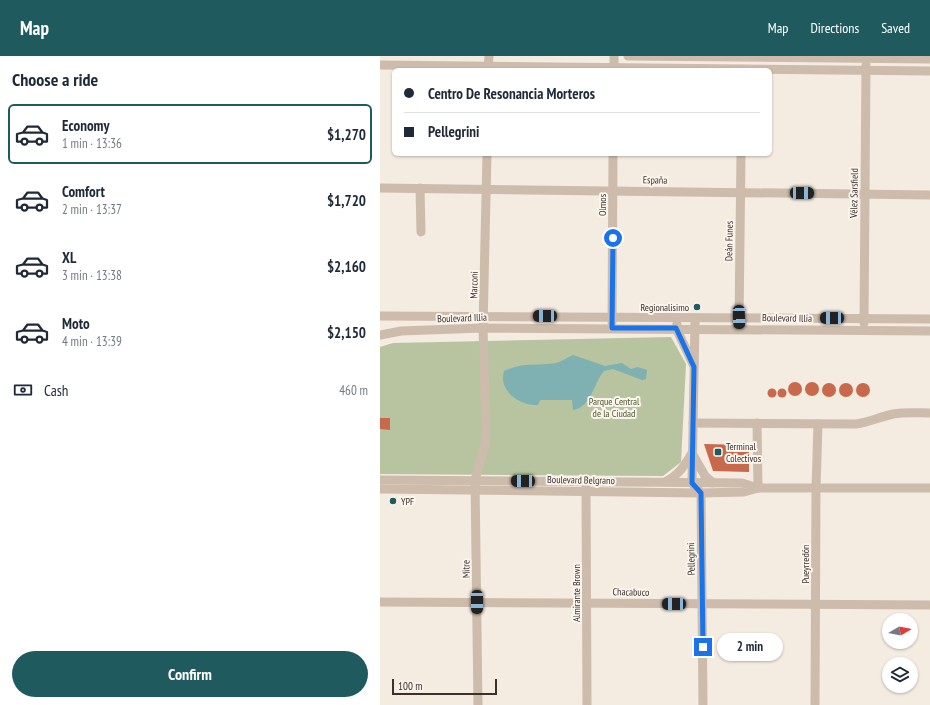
<!DOCTYPE html>
<meta charset="utf-8">
<style>
body{margin:0;font-family:"PT Sans Narrow",sans-serif;background:#f6f6f7;color:#1f2937;height:100vh;display:flex;flex-direction:column;font-size:15px;white-space:nowrap}
*{box-sizing:border-box;margin:0}
p{font-size:13px;color:#747a83}
.icon{flex:none;width:22px;height:22px;fill:none;stroke:currentColor;stroke-width:2;stroke-linecap:round;stroke-linejoin:round}
.map{position:relative;flex:1;overflow:hidden}
.panel{display:flex;flex-direction:column;background:#fff;width:380px}
.panel>*{flex:none}
.banner{position:absolute;left:12px;top:12px;width:380px;height:88px;border-radius:6px;box-shadow:0 1px 3px #0004;display:grid;align-content:center;height:88px;padding:0 12px;background:#fff}
.needle{width:26px;rotate:80deg}
.fabs{position:absolute;left:502px;top:557px;display:grid;gap:8px}
.fabs a{display:grid;place-items:center;width:36px;height:36px;border-radius:50%;background:#fff;box-shadow:0 1px 3px #0004;font-size:20px}
.scale{position:absolute;left:12px;bottom:10px;width:105px;box-sizing:border-box;padding-left:4px;border:2px solid #3b302b;border-top:0;font-size:11px;line-height:14px;white-space:nowrap;color:#3b302b;-webkit-text-stroke:3px #fbf5ee;paint-order:stroke}
.end{position:absolute;width:18px;height:18px;margin:-9px;border:5px solid #1a73e8;background:#fff;box-shadow:0 0 0 2px #fff}
.from{border-radius:50%}
.bubble{position:absolute;height:28px;border-radius:14px;background:#fff;box-shadow:0 1px 3px #0004;font-size:13px;font-weight:700;line-height:28px;text-align:center}
.car{position:absolute;width:12px;height:24px;margin:-12px -6px;border-radius:5px;box-shadow:0 0 3px 1px #0007;background:linear-gradient(#222 24%,#8ab4d8 0 40%,#222 0 76%,#8ab4d8 0 86%,#222 0)}
.banner b{display:flex;align-items:center;gap:14px;height:38px;font-size:15px}
.banner b+b{border-top:1px solid #e0e1e3}
.banner i{width:10px;height:10px;background:#1f2937}
ul{padding:0;list-style:none}
li{display:flex;align-items:center;gap:12px;height:60px;margin:0 8px 6px;padding:0 4px;border:2px solid transparent;border-radius:6px}
li div{flex:1}
li b{display:block;font-size:15px}
li em{font-style:normal;font-weight:700}
li.selected{border-color:#1f5a5e}
li>.icon{width:36px;height:36px;stroke-width:1.5}
h2{padding:0 12px;font-size:18px;line-height:48px}
.pay{display:flex;align-items:center;gap:10px;height:44px;padding:0 12px;font-size:15px}
.pay p{margin-inline-start:auto}
.cta{display:flex;gap:8px;margin-top:auto;padding:8px 12px}
.cta a{flex:1;height:46px;border-radius:24px;background:#1f5a5e;color:#fff;font-size:16px;font-weight:700;line-height:46px;text-align:center}
header{display:flex;align-items:center;gap:24px;box-sizing:border-box;height:56px;padding:0 20px;background:#1f5a5e;color:#fff}
header strong{font-size:19px}
nav{display:flex;gap:22px;margin-inline-start:auto;font-size:14px}
main{display:flex;flex:1;min-height:0}
.map>svg:first-child{display:block}
</style>
<header>
<strong>Map</strong>
<nav><a>Map</a><a>Directions</a><a>Saved</a></nav>
</header>
<main>
<section class="panel">
<h2>Choose a ride</h2>
<ul>
<li class="selected"><svg class="icon" aria-label="car" viewBox="0 0 24 24"><path d="M5 17H2v-5l4-1 3-4h7l3 4 3 1v5h-3M9 17h6M6 11h13"/><circle cx="7" cy="17" r="2"/><circle cx="17" cy="17" r="2"/></svg><div><b>Economy</b><p>1 min · 13:36</p></div><em>$1,270</em></li>
<li><svg class="icon" aria-label="car" viewBox="0 0 24 24"><path d="M5 17H2v-5l4-1 3-4h7l3 4 3 1v5h-3M9 17h6M6 11h13"/><circle cx="7" cy="17" r="2"/><circle cx="17" cy="17" r="2"/></svg><div><b>Comfort</b><p>2 min · 13:37</p></div><em>$1,720</em></li>
<li><svg class="icon" aria-label="car" viewBox="0 0 24 24"><path d="M5 17H2v-5l4-1 3-4h7l3 4 3 1v5h-3M9 17h6M6 11h13"/><circle cx="7" cy="17" r="2"/><circle cx="17" cy="17" r="2"/></svg><div><b>XL</b><p>3 min · 13:38</p></div><em>$2,160</em></li>
<li><svg class="icon" aria-label="car" viewBox="0 0 24 24"><path d="M5 17H2v-5l4-1 3-4h7l3 4 3 1v5h-3M9 17h6M6 11h13"/><circle cx="7" cy="17" r="2"/><circle cx="17" cy="17" r="2"/></svg><div><b>Moto</b><p>4 min · 13:39</p></div><em>$2,150</em></li>
</ul>
<div class="pay"><svg class="icon" aria-label="cash" viewBox="0 0 24 24"><path d="M3 7h18v10H3z"/><circle cx="12" cy="12" r="2"/></svg>Cash<p>460 m</p></div>
<div class="cta"><a>Confirm</a></div>
</section>
<div class="map">
<svg width="550" height="649" viewBox="0 0 550 649">
<rect width="100%" height="100%" fill="#f4ebe1"/>
<path fill="#b8c4a0" d="M291,281L306,308L301,406L283,420L0,418V291L13,287Z"/>
<path fill="#7fb0b2" d="M193,299L225,310L242,307L251,313L258,311L267,314L266,323L262,324L233,313L224,315C214,326 211,352 193,354L192,344H160L158,349C140,350 118,335 124,315C142,306 158,310 176,307C181,306 188,301 193,299Z"/>
<g fill="#c8694b">
<circle cx="415" cy="333" r="7"/>
<circle cx="432" cy="333" r="7"/>
<circle cx="466" cy="334" r="7"/>
<circle cx="449" cy="334" r="7"/>
<circle cx="483" cy="334" r="7"/>
<circle cx="402" cy="337" r="4.5"/>
<circle cx="392" cy="337" r="4.5"/>
<path d="M0,362H10V374L0,373Z"/>
<path d="M324,388L369,389V416L333,415Z"/>
</g>
<g fill="none" stroke-linecap="round" stroke-linejoin="round">
<g stroke="#cdbbac" stroke-width="9">
<path d="M248,0L550,3"/>
<path d="M0,9L550,15"/>
<path d="M108,14L109,0"/>
<path d="M234,14V0"/>
<path d="M0,132L550,139"/>
<path d="M40,132L41,176"/>
<path d="M0,260L550,263"/>
<path d="M232,266L233,98"/>
<path d="M315,266L312,427L321,437L323,649"/>
<path d="M359,267L361,98"/>
<path d="M484,267L486,9"/>
<path d="M297,268L296,272L313,308"/>
<path d="M0,279L21,275L103,272L550,275"/>
<path d="M313,367L476,368C489,366 500,361 513,358C525,356 537,357 550,357"/>
<path d="M377,367L378,432"/>
<path d="M0,424L362,427L378,432H550"/>
<path d="M285,426C299,419 305,409 312,397L325,420L333,427"/>
<path d="M206,429L207,649"/>
<path d="M0,433L321,437L364,436L378,432"/>
<path d="M0,546L550,549"/>
<path d="M98,649L95,424L105,389L106,371L103,272L107,98"/>
<path d="M435,649L436,432L438,368"/>
</g>
</g>
<g fill="none" stroke-linecap="round" stroke-linejoin="round">
<path stroke="#1a73e8" stroke-width="5" d="M233,182L232,272H296L314,311L312,427L321,437L323,591"/>
</g>
<g fill="#1f5a5e" stroke="#fbf5ee" stroke-width="1.5">
<circle cx="317" cy="251" r="4"/>
<rect x="334" y="392" width="8" height="8" rx="2"/>
<circle cx="13" cy="445" r="4"/>
</g>
<g text-anchor="middle" dominant-baseline="central" stroke-width="4" stroke-linejoin="round" paint-order="stroke">
<g font-size="10" fill="#3b302b" stroke="#fbf5ee">
<text transform="translate(275 124) rotate(1)">España</text>
<text transform="translate(474 137) rotate(-89)">Vélez Sarsfield</text>
<text transform="translate(222 149) rotate(-90)">Olmos</text>
<text transform="translate(349 185) rotate(-89)">Deán Funes</text>
<text transform="translate(94 229) rotate(-89)">Marconi</text>
<text transform="translate(82 262) rotate(-2)">Boulevard Illia</text>
<text transform="translate(407 262) rotate(1)">Boulevard Illia</text>
<text transform="translate(201 424) rotate(1)">Boulevard Belgrano</text>
<text transform="translate(311 503) rotate(-91)">Pellegrini</text>
<text transform="translate(425 508) rotate(-90)">Pueyrredón</text>
<text transform="translate(86 513) rotate(-91)">Mitre</text>
<text transform="translate(251 536) rotate(1)">Chacabuco</text>
<text transform="translate(196 537) rotate(-90)">Almirante Brown</text>
</g>
<g font-size="10" fill="#3b302b" stroke="#fbf5ee" text-anchor="start">
<text x="309" y="251" text-anchor="end">Regionalisimo</text>
<text x="346" y="390">Terminal<tspan x="346" dy="12">Colectivos</tspan></text>
<text x="21" y="445">YPF</text>
</g>
<g font-size="10" fill="#4a5a2e" stroke="#fbf5ee">
<text x="234" y="345">Parque Central<tspan x="234" dy="12">de la Ciudad</tspan></text>
</g>
</g>
</svg>
<div class="fabs">
<a><svg class="needle" viewBox="-14 -14 28 28"><path d="M0-13l5 13h-10z" fill="#e53935"/><path d="M0 13l5-13h-10z" fill="#747a83"/></svg></a>
<a><svg class="icon" aria-label="layers" viewBox="0 0 24 24"><path d="M12 4l9 5-9 5-9-5zM3 14l9 5 9-5"/></svg></a>
</div>
<div class="scale">100 m</div>
<i class="end from" style="left:233px;top:182px"></i>
<i class="end" style="left:323px;top:591px"></i>
<div class="bubble" style="left:337px;top:577px;width:66px">2 min</div>
<i class="car" style="left:422px;top:137px;rotate:91deg"></i>
<i class="car" style="left:165px;top:260px;rotate:270deg"></i>
<i class="car" style="left:359px;top:261px;rotate:178deg"></i>
<i class="car" style="left:452px;top:262px;rotate:270deg"></i>
<i class="car" style="left:143px;top:425px;rotate:271deg"></i>
<i class="car" style="left:97px;top:546px;rotate:180deg"></i>
<i class="car" style="left:294px;top:548px;rotate:270deg"></i>
<div class="banner">
<b><i class="from"></i>Centro De Resonancia Morteros</b>
<b><i></i>Pellegrini</b>
</div>
</div>
</main>
